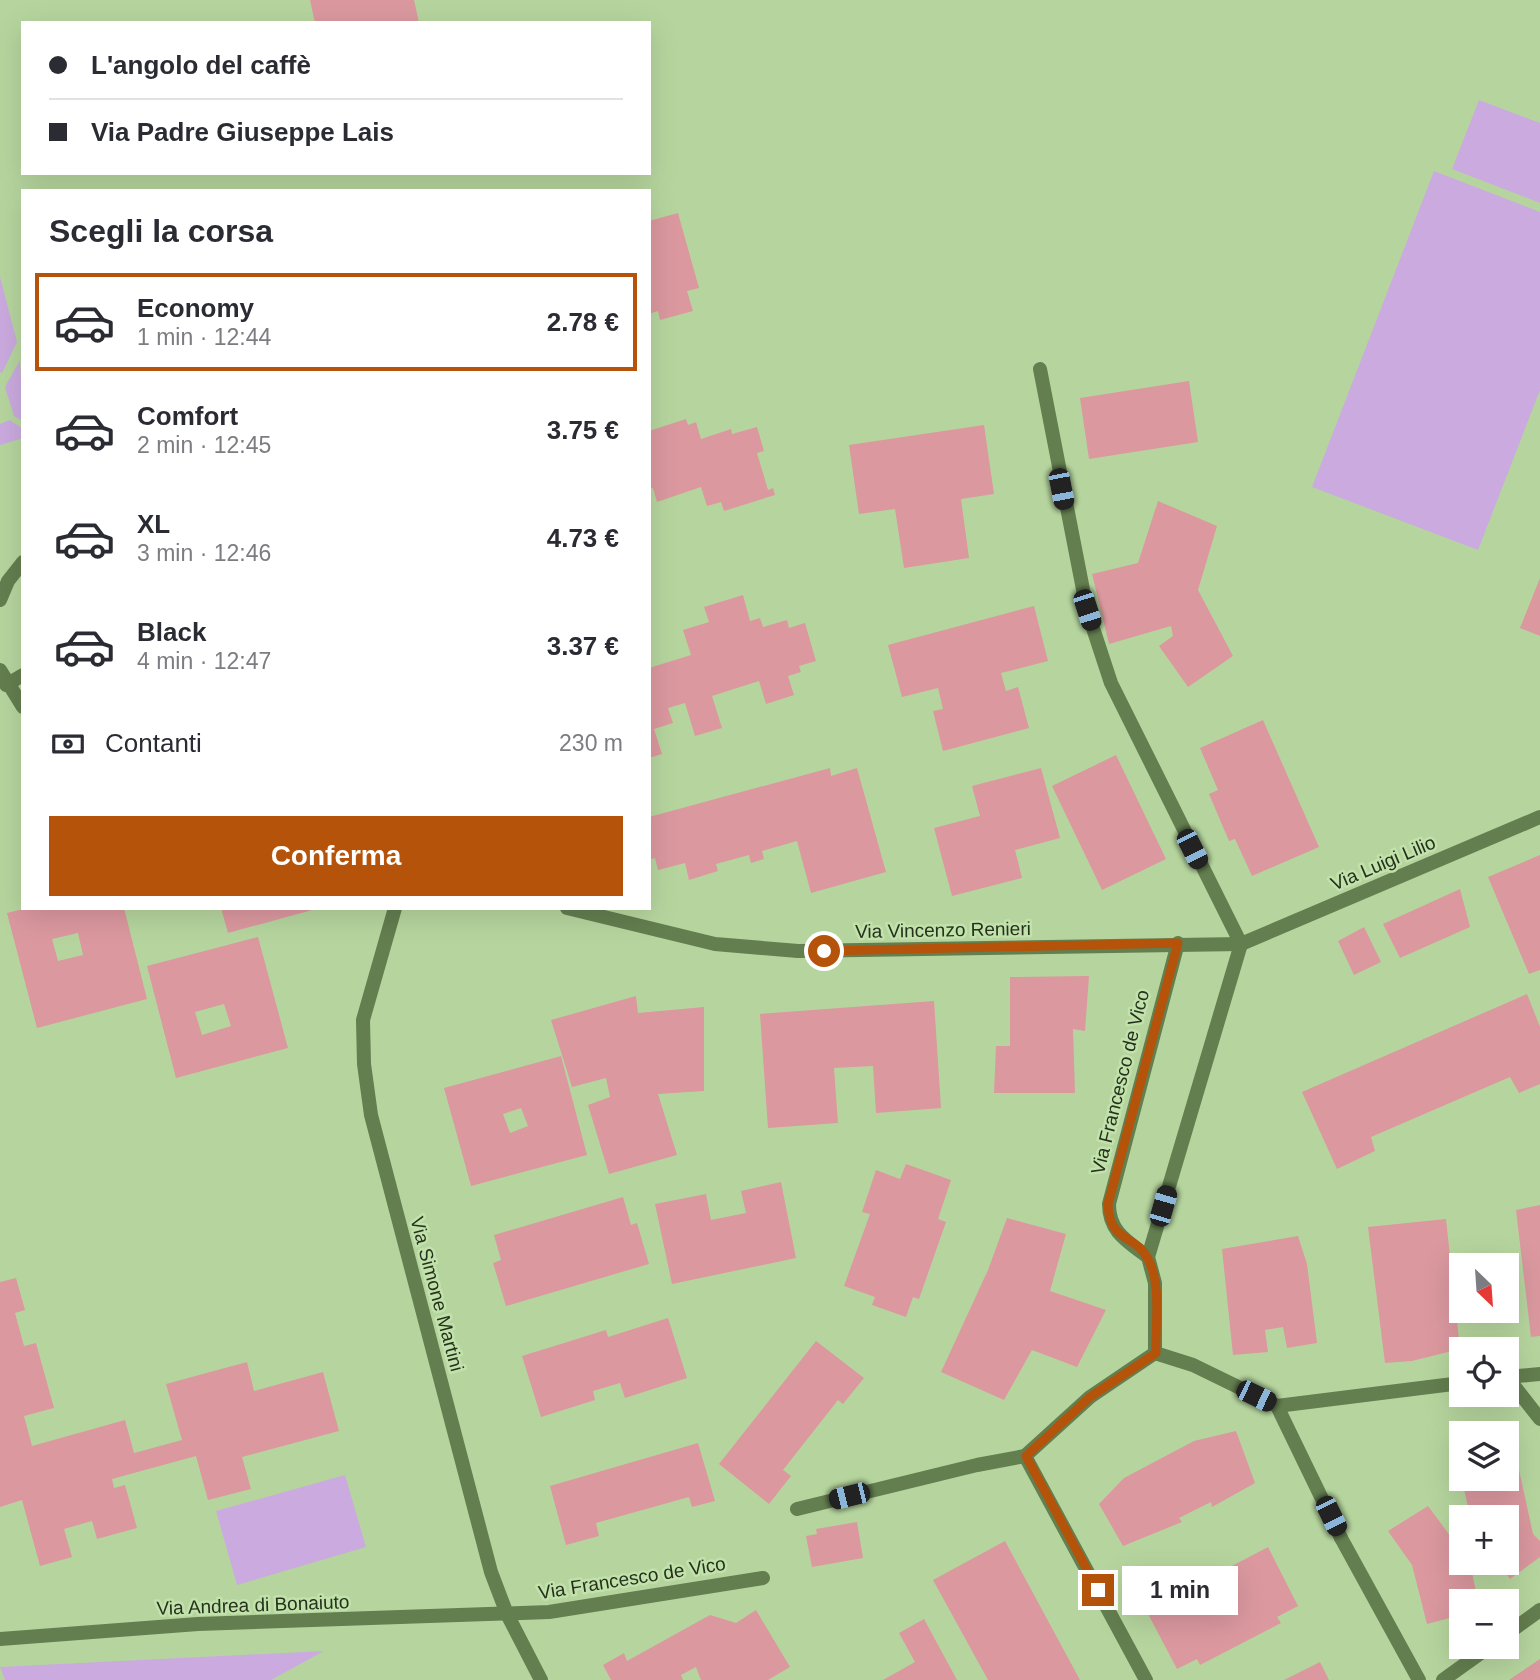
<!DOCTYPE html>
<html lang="it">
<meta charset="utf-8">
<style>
body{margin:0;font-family:Helvetica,sans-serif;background:#f2f2f3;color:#2b2b33;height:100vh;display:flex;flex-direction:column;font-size:26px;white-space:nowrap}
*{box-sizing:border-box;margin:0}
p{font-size:23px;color:#7c7c81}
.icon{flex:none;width:38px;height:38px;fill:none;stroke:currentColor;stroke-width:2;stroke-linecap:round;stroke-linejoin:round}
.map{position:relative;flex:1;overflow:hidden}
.details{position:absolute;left:21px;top:189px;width:630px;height:721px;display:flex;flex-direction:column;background:#fff;border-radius:0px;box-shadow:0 7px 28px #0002}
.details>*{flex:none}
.banner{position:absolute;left:21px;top:21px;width:630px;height:154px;border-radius:0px;box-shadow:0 7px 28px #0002;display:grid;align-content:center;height:154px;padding:0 28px;background:#fff}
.needle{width:46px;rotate:155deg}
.buttons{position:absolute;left:1449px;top:1253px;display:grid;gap:14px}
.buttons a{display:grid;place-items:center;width:70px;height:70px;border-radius:0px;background:#fff;box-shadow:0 7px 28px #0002;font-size:35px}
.end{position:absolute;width:32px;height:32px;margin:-16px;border:9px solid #b45309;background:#fff;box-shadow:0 0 0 4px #fff}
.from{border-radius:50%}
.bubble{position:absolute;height:49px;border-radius:0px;background:#fff;box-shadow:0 7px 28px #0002;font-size:23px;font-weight:700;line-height:49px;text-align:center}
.car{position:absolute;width:21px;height:42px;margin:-21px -10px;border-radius:9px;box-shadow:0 0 5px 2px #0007;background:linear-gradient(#222 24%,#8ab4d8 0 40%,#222 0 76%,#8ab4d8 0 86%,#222 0)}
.banner b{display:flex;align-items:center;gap:24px;height:66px;font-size:26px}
.banner b+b{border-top:2px solid #e1e1e2}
.banner i{width:18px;height:18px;background:#2b2b33}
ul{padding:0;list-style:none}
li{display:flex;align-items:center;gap:21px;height:98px;margin:0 14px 10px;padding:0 14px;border:4px solid transparent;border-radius:0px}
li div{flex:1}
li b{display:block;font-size:26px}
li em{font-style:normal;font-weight:700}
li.selected{border-color:#b45309}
li>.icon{width:63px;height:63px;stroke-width:1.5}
h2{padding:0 28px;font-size:32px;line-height:84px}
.pay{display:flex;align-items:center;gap:18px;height:77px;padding:0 28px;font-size:26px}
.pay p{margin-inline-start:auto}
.button{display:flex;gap:14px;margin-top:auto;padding:14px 28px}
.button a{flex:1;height:80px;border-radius:0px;background:#b45309;color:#fff;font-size:28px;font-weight:700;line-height:80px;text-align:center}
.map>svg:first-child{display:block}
</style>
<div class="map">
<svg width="1540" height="1680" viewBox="0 0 1540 1680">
<rect width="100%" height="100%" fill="#b6d59e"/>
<g fill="#cbaadf">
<path d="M1479,100L1540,123V203L1452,169Z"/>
<path d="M1434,171L1540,212V390L1478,550L1312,487Z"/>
<path d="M0,277L17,342L2,373L0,372Z"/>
<path d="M20,360L23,421L14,416L5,387Z"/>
<path d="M10,420L23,429V438L0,445V424Z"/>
<path d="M345,1475L366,1547L237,1585L216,1511Z"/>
<path d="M324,1651L271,1680H5L0,1667Z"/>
</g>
<g fill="#db989f" fill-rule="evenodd">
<path d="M310,0H414L419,23H315Z"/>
<path d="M678,213L699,288L687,291L693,311L660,320L658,311L649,314V221Z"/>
<path d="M1189,381L1198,442L1089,459L1080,398Z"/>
<path d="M686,419L688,425L696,422L701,439L731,429L732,434L757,427L764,451L757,453L768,490L773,488L775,495L724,511L721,502L707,506L701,487L657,502L653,488L649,489V431Z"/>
<path d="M984,425L994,494L961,499L969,558L904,568L895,509L859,514L849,445Z"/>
<path d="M1158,501L1217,526L1198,590L1233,656L1188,687L1159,646L1173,636L1171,626L1109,644L1092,574L1138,563Z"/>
<path d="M1540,578V636L1520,628Z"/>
<path d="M743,595L750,621L760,618L763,627L787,620L789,628L805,623L816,661L799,666L801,672L788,676L794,695L766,704L759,681L712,696L722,728L695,736L685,703L668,708L673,723L654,729L662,754L649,758V668L691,655L683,630L709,622L704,607Z"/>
<path d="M1034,606L1048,661L1001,673L1006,691L1018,687L1029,728L943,751L933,711L943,709L938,688L902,697L888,645Z"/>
<path d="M1263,720L1319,847L1252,876L1235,839L1229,841L1209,794L1218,790L1200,748Z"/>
<path d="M1116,755L1166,859L1102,890L1052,786Z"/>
<path d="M830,768L831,776L857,768L886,872L811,893L797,841L762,851L764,859L751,863L749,855L716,864L718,871L689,880L685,863L658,870L655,858L649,860V817Z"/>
<path d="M1041,768L1060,838L1015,850L1022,878L952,896L934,828L980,816L972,786Z"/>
<path d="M1540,855V970L1529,974L1488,877Z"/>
<path d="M1460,889L1470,927L1400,958L1383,924Z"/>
<path d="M27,908H124L147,999L37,1028L7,913ZM78,933L83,955L58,961L52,939Z"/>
<path d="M221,908H316V909L228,933Z"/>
<path d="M1364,927L1381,962L1354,975L1338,941Z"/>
<path d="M258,937L288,1048L176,1078L147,966ZM224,1004L231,1026L202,1035L195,1012Z"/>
<path d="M1089,976L1085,1031L1073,1029L1075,1093H994L996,1046H1010V977Z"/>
<path d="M1527,994L1540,1027V1084L1519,1093L1510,1077L1371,1137L1375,1151L1337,1169L1302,1092Z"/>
<path d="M636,996L638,1013L704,1007V1091L658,1094L677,1155L609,1174L588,1105L610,1097L606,1078L572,1087L551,1020Z"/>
<path d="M934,1001L941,1108L876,1113L873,1066L834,1068L838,1123L768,1128L760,1014Z"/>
<path d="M561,1056L587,1155L471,1186L444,1088ZM521,1108L528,1126L510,1133L503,1114Z"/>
<path d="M906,1164L951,1180L938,1219L946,1222L919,1299L913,1297L906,1317L872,1305L875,1297L844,1286L870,1214L862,1212L876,1170L900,1179Z"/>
<path d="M781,1182L796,1258L672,1284L655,1204L706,1194L711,1220L746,1213L741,1191Z"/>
<path d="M623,1197L631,1225L637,1223L649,1264L506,1306L493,1263L501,1260L494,1235Z"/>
<path d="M1540,1205V1336L1531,1337L1516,1210Z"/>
<path d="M1007,1218L1066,1234L1050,1291L1106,1310L1077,1367L1032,1350L1004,1400L941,1372L988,1270Z"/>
<path d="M1446,1219L1460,1349L1412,1361L1385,1363L1368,1227Z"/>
<path d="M1298,1236L1307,1264L1317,1343L1287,1348L1283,1327L1265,1330L1268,1352L1233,1355L1222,1249Z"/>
<path d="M16,1278L25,1310L15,1313L24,1346L36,1343L54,1408L24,1416L32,1446L125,1420L134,1453L182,1440L166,1384L247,1362L254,1391L323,1372L339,1431L242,1457L251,1489L208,1500L196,1456L112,1479L114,1488L125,1485L137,1528L97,1539L92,1521L64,1529L72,1557L40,1566L22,1500L0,1507V1282Z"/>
<path d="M668,1318L687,1378L625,1398L620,1383L593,1391L595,1400L541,1417L522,1356L606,1330L608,1337Z"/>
<path d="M816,1341L864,1378L843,1404L838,1400L783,1470L791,1476L769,1504L719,1464Z"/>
<path d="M1236,1431L1255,1483L1212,1507L1211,1502L1179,1518L1182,1522L1123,1546L1099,1504L1124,1478L1194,1441Z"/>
<path d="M698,1443L715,1501L692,1507L689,1497L596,1523L599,1536L566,1545L550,1486Z"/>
<path d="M1516,1456L1533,1534L1540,1541V1557L1510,1579L1499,1563H1507V1517H1470L1462,1479H1507V1459Z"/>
<path d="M1428,1506L1451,1537L1461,1532V1563H1470L1478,1601H1461V1615L1427,1624L1412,1565L1388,1531Z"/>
<path d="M857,1522L863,1558L812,1567L806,1536L817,1534L816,1529Z"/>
<path d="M1005,1541L1080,1680H988L933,1580Z"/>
<path d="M1268,1547L1298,1606L1277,1617L1281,1623L1200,1665L1197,1659L1177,1669L1147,1612L1179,1595L1181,1599L1233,1572L1230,1567Z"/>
<path d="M756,1610L790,1667L768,1680H701L696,1667L681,1675L683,1680H611L603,1665L624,1653L627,1661L710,1615L736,1623Z"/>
<path d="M924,1619L957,1680H883L915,1662L899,1633Z"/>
<path d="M1540,1659V1680H1509Z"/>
<path d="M1320,1662L1329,1680H1284Z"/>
</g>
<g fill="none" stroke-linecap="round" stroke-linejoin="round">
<path stroke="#637e4f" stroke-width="14" d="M6,685L23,675"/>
<path stroke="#637e4f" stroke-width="14" d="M1341,1538L1419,1680"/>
<g stroke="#637e4f" stroke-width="14">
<path d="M1040,369L1087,610L1111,683L1241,944"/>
<path d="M0,600L8,581L23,562"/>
<path d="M0,670L23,707"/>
<path d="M395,908L363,1020L364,1064L371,1115L491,1572L507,1614L541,1680"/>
<path d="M567,908L715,944L798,951L1241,944L1540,817"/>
<path d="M1178,943L1109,1204C1109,1232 1127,1241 1148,1257L1241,944"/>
<path d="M1155,1353L1193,1365L1277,1406L1461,1383"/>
<path d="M1507,1377L1540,1419"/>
<path d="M1507,1377L1540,1374"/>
<path d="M1277,1406L1341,1538"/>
<path d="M1025,1456L1146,1680"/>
<path d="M797,1509L977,1465L1025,1456L1090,1397L1155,1353V1283L1148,1257"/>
<path d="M1507,1634L1540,1610"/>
<path d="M0,1639L198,1624L549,1612L763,1578"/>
<path d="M1443,1680L1489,1647"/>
</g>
</g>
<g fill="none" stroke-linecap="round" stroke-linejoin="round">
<path stroke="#b45309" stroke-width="9" d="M824,951L1178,943L1108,1204C1109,1243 1136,1234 1148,1259C1162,1285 1155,1325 1156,1353L1090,1397L1026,1456L1098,1590"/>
</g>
<g text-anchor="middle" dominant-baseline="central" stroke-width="5" stroke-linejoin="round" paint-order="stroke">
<g font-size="19" fill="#26321d" stroke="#c2e2ab">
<text transform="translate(1383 863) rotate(-23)">Via Luigi Lilio</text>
<text transform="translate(943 930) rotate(-1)">Via Vincenzo Renieri</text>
<text transform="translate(1120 1082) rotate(-76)">Via Francesco de Vico</text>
<text transform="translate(437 1294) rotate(75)">Via Simone Martini</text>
<text transform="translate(632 1578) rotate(-9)">Via Francesco de Vico</text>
<text transform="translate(253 1605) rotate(-2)">Via Andrea di Bonaiuto</text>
</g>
</g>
</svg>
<div class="buttons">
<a><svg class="needle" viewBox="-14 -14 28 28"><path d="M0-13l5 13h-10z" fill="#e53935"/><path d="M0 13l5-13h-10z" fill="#7c7c81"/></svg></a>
<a><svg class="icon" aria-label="locate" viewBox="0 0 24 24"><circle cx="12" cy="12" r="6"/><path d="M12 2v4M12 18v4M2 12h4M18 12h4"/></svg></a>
<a><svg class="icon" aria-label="layers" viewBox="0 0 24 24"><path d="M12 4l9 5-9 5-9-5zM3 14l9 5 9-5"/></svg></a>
<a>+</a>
<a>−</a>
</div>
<i class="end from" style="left:824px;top:951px"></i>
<i class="end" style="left:1098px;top:1590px"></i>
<div class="bubble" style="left:1122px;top:1566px;width:116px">1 min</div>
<i class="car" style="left:1061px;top:489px;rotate:169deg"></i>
<i class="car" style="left:1087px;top:610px;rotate:162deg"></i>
<i class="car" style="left:1192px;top:849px;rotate:153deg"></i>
<i class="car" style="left:1163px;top:1206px;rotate:16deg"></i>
<i class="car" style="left:1256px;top:1396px;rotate:116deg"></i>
<i class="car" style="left:849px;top:1496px;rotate:256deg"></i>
<i class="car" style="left:1331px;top:1516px;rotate:154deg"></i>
<div class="banner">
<b><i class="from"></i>L'angolo del caffè</b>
<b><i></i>Via Padre Giuseppe Lais</b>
</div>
<section class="details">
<h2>Scegli la corsa</h2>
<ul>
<li class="selected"><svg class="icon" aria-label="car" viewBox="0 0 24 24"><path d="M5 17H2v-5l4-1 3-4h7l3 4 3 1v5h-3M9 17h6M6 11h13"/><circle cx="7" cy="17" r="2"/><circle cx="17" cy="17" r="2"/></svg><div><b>Economy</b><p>1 min · 12:44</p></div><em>2.78 €</em></li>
<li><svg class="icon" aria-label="car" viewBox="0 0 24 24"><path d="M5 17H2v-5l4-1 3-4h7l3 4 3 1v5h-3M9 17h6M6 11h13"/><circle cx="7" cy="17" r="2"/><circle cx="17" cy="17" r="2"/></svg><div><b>Comfort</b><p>2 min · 12:45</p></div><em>3.75 €</em></li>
<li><svg class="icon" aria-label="car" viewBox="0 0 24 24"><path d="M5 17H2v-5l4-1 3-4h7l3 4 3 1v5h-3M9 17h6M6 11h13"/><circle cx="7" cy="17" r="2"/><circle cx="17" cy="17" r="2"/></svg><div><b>XL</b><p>3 min · 12:46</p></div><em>4.73 €</em></li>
<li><svg class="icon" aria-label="car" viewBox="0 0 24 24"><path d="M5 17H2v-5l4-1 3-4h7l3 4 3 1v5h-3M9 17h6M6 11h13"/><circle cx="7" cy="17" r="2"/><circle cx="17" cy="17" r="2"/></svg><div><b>Black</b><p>4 min · 12:47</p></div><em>3.37 €</em></li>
</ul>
<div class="pay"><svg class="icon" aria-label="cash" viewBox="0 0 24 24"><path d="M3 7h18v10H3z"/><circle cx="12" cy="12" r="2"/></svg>Contanti<p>230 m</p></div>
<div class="button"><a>Conferma</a></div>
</section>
</div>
